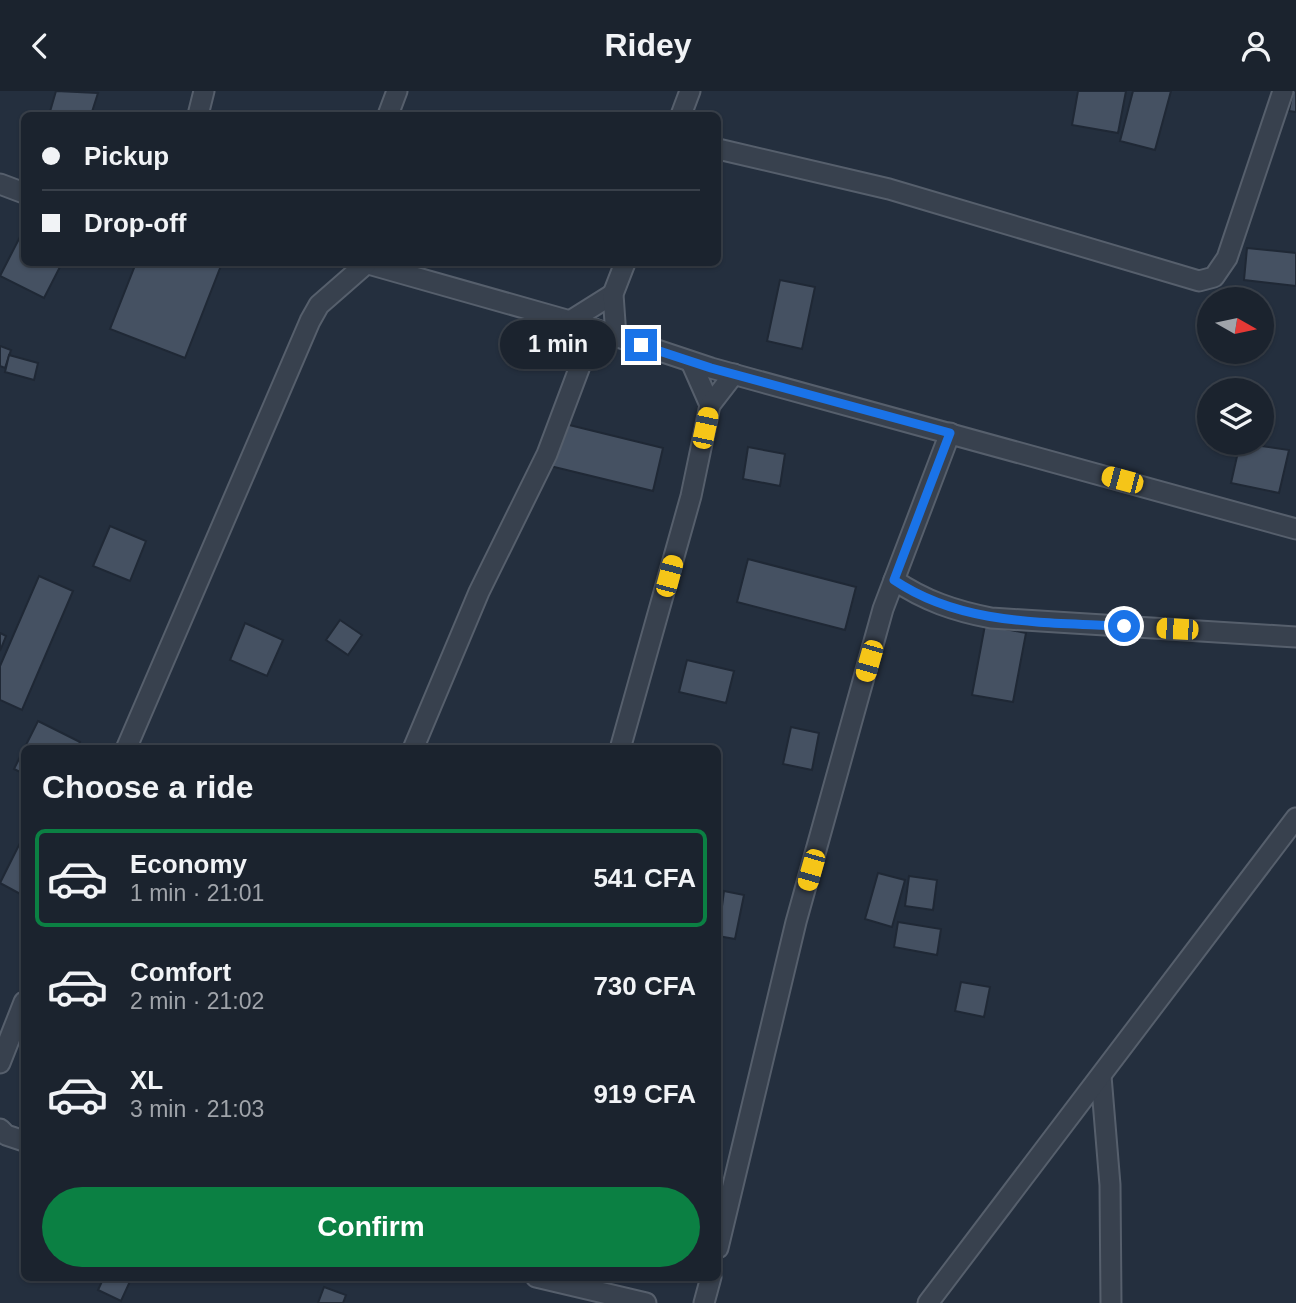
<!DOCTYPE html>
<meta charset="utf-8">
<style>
body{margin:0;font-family:Helvetica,sans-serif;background:#242b36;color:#f1f3f6;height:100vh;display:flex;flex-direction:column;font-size:26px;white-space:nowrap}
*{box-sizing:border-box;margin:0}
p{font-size:23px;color:#a0a4aa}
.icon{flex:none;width:38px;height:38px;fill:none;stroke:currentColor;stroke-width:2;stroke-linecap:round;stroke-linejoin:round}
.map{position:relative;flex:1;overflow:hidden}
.panel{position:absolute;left:21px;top:654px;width:700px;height:536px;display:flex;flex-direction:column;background:#1b232e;border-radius:10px;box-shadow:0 2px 5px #0004,0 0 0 2px #39404a}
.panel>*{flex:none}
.hud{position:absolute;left:21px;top:21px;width:700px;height:154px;border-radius:10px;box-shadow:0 2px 5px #0004,0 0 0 2px #39404a;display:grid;align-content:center;height:154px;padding:0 21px;background:#1b232e}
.needle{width:46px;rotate:99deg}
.fabs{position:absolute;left:1197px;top:196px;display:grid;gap:14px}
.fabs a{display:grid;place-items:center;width:77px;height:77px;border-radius:50%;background:#1b232e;box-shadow:0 2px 5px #0004,0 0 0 2px #39404a;font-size:35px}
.end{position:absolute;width:32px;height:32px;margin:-16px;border:9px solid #1a73e8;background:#fff;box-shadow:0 0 0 4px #fff}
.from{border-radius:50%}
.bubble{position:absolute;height:49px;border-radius:24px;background:#1b232e;box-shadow:0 2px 5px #0004,0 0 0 2px #39404a;font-size:23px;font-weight:700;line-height:49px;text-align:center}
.car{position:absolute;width:21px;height:42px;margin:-21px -10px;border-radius:9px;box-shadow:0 0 5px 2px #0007;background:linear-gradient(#f5c518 24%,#345 0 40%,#f5c518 0 76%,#345 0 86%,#f5c518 0)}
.hud b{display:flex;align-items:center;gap:24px;height:66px;font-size:26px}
.hud b+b{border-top:2px solid #39404a}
.hud i{width:18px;height:18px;background:#f1f3f6}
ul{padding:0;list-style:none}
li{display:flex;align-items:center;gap:21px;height:98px;margin:0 14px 10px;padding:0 7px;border:4px solid transparent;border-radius:10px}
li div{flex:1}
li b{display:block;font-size:26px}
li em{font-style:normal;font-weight:700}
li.current{border-color:#0b8043}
li>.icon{width:63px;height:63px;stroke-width:1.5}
h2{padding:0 21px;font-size:32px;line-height:84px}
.primary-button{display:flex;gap:14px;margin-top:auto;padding:14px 21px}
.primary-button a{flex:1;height:80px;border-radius:42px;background:#0b8043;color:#fff;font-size:28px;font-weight:700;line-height:80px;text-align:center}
header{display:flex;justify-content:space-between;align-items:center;height:91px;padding:0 21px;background:#1b232e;font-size:32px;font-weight:700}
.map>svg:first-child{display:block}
</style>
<header><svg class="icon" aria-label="back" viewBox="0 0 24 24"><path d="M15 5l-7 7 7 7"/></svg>Ridey<svg class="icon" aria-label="person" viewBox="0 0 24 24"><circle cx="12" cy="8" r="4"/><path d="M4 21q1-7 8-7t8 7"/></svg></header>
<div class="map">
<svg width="1296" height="1212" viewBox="0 0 1296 1212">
<rect width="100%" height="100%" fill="#242f3e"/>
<g fill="#455162" stroke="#1f2835" stroke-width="2">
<path d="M56,0L98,2L91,24H49Z"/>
<path d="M1078,0H1126L1118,42L1072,34Z"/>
<path d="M1133,0H1171L1155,59L1120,50Z"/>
<path d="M1293,0H1296V21L1289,20Z"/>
<path d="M22,142L24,143V172H62L44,207L0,185Z"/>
<path d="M1247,157L1296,162V195L1244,189Z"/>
<path d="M136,172H222L185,267L110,238Z"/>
<path d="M780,189L815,196L802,258L767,250Z"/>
<path d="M0,255L11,259L5,277L0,275Z"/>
<path d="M9,264L38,272L34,289L5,281Z"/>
<path d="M557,331L663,357L653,400L546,374Z"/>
<path d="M1240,352L1289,359L1279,402L1231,392Z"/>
<path d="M748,356L785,363L780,395L743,388Z"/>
<path d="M110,435L146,450L130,490L93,475Z"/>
<path d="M748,468L856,496L845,539L737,511Z"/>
<path d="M39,485L73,500L22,619L0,609V575Z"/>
<path d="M340,529L362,544L348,564L326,549Z"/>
<path d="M245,532L283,549L267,585L230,569Z"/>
<path d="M985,534L1026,542L1013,611L972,604Z"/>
<path d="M0,542L6,545L0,560Z"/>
<path d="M687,569L734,580L726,612L679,601Z"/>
<path d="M38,630L80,651L77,658H24V683L14,678Z"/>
<path d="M791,636L819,642L812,679L783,673Z"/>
<path d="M20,752L24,754V805L0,792Z"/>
<path d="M878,782L905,789L892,836L865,828Z"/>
<path d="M909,785L937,789L933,819L905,815Z"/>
<path d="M724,800L744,804L735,848L718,845Z"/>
<path d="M898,831L941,838L937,864L894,856Z"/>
<path d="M961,891L990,896L984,926L955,920Z"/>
<path d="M104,1186H132L121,1210L98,1199Z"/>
<path d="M324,1196L346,1204L343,1212H318Z"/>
</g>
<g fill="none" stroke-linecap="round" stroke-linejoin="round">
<defs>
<g id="minor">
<path d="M198,24L204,0"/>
<path d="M388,24L397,0"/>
<path d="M681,24L690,0"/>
<path d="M718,58L889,98L1199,190L1214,186L1227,167L1283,0"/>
<path d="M0,93L24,102"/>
<path d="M365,172L570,230L711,277L1296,438"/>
<path d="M570,230L613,203"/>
<path d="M616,246L613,203L625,172"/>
<path d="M691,271L710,314"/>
<path d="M894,489C925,510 955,520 991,527L1296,546"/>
<path d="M126,658L310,230L319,214L367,172"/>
<path d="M413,658L479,501L547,363L594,238"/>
<path d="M620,658L691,405L710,314L734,283"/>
<path d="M0,972L24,911"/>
<path d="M1101,985L1110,1094L1111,1212"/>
<path d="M0,1038L6,1044L24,1050"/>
<path d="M718,1157L796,831L883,518L950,342"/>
<path d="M536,1186L646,1212"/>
<path d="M704,1212L711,1186"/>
<path d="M928,1212L1296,727"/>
</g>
</defs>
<use href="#minor" stroke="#565f6c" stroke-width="23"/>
<use href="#minor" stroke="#38414e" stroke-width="19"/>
</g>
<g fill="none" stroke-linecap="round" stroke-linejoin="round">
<path stroke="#1a73e8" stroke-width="9" d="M641,254L711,277L950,342L894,489C962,535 1045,531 1124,535"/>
</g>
</svg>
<div class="fabs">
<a><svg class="needle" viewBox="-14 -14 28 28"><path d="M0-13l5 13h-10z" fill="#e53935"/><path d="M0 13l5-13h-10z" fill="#a0a4aa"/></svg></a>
<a><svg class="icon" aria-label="layers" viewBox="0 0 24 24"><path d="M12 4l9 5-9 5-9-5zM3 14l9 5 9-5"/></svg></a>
</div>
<i class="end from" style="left:1124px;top:535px"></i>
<i class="end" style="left:641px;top:254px"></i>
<div class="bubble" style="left:500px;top:229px;width:116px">1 min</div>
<i class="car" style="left:705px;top:337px;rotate:12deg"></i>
<i class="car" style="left:1122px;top:389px;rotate:285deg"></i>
<i class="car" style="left:669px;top:485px;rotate:15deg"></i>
<i class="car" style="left:1177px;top:538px;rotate:273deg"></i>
<i class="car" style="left:869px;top:570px;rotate:196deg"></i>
<i class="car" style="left:811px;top:779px;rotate:196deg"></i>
<div class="hud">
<b><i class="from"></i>Pickup</b>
<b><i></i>Drop-off</b>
</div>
<section class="panel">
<h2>Choose a ride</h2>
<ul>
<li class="current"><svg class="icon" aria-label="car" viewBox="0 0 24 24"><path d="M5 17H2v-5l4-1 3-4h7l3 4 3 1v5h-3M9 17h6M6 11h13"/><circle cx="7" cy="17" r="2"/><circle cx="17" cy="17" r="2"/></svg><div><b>Economy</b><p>1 min · 21:01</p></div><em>541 CFA</em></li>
<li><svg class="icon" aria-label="car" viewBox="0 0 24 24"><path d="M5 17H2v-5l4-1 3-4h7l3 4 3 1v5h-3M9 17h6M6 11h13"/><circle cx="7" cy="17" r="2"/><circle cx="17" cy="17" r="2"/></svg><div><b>Comfort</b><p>2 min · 21:02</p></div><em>730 CFA</em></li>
<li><svg class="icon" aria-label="car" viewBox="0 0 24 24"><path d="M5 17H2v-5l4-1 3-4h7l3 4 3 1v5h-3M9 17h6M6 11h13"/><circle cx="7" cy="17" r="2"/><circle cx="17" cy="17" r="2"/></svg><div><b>XL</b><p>3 min · 21:03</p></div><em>919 CFA</em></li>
</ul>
<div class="primary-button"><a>Confirm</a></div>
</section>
</div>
